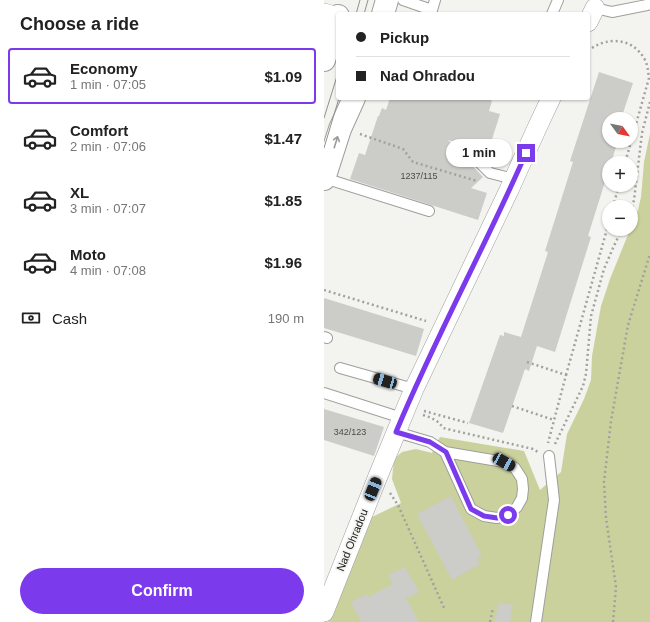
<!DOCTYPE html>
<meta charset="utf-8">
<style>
body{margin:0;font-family:Helvetica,sans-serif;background:#f2f2f2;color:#222;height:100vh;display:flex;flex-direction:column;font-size:15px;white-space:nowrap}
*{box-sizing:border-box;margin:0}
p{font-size:13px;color:#767676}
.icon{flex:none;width:22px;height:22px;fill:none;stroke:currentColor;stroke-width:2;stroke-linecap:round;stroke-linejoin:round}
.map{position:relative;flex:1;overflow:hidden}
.panel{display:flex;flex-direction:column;background:#fff;width:324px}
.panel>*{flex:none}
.guide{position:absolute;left:12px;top:12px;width:254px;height:88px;border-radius:4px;box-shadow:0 1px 3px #0004;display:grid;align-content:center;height:88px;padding:0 20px;background:#fff}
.needle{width:26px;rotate:123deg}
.buttons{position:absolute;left:278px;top:112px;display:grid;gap:8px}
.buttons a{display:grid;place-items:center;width:36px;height:36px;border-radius:50%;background:#fff;box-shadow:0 1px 3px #0004;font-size:20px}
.end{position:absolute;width:18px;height:18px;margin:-9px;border:5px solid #7c3aed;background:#fff;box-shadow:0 0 0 2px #fff}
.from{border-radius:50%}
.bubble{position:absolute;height:28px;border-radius:14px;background:#fff;box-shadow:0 1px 3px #0004;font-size:13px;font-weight:700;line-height:28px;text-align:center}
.car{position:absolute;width:12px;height:24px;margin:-12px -6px;border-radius:5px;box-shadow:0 0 3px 1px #0007;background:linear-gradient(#222 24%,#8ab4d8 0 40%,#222 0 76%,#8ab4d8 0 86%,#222 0)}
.guide b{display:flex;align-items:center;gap:14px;height:38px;font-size:15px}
.guide b+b{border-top:1px solid #e0e0e0}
.guide i{width:10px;height:10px;background:#222}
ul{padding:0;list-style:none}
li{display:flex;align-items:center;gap:12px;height:56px;margin:0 8px 6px;padding:0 12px;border:2px solid transparent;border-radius:4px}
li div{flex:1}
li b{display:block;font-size:15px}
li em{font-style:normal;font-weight:700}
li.active{border-color:#7c3aed}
li>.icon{width:36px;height:36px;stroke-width:1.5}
h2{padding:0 20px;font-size:18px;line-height:48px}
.pay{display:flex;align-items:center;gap:10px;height:44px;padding:0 20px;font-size:15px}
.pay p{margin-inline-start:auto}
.action{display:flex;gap:8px;margin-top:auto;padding:8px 20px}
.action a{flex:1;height:46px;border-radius:24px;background:#7c3aed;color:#fff;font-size:16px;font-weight:700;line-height:46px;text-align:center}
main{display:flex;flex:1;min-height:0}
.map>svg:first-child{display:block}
</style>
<main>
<section class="panel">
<h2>Choose a ride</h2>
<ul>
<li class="active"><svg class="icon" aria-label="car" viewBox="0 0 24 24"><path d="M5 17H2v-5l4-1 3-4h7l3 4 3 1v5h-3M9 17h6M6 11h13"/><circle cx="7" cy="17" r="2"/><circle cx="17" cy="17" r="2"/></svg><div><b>Economy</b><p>1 min · 07:05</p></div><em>$1.09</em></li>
<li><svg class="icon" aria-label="car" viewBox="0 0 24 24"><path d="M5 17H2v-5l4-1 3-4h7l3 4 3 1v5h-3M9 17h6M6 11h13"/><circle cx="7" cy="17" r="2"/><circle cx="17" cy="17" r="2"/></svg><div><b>Comfort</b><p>2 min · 07:06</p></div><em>$1.47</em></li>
<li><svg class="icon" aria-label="car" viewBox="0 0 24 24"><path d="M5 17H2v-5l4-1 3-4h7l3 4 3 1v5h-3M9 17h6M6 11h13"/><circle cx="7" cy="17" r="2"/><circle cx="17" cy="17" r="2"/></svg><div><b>XL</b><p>3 min · 07:07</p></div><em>$1.85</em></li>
<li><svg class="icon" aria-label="car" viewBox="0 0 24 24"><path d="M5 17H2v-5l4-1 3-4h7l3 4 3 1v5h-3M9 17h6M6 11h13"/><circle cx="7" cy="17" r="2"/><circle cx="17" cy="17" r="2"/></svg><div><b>Moto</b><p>4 min · 07:08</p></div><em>$1.96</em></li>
</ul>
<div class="pay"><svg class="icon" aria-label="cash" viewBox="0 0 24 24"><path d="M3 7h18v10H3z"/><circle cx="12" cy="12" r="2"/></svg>Cash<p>190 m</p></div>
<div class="action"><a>Confirm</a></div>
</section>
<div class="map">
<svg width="326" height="622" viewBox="0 0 326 622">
<rect width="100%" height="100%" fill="#f3f3ef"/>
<path fill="#cbd19d" d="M326,134V622H4L48,517L77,503L68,479L70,459L78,452L92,449L108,453L111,446L116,437L200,451L216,490L237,472L243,434L260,399L267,380L268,356L277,306L286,279L314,210L317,197L320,162Z"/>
<g fill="#ccccc8">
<path d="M275,72L309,83L297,119H285V141H290L288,146L292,147L287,163H285V169L264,236L267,237L231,352L213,346L205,371L201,369L179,433L145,423L176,335L180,336V332L197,337L224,252L221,251L249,162L246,161Z"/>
<path d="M66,98H161L168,101L165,111L176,114L164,152L124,140L159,177L147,188L163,193L154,220L26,179L35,153L41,155L54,116H55L58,108L62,110Z"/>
<path d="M0,298L100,329L92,356L0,328Z"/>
<path d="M0,409L60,427L50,456L0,440Z"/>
<path d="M127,496L158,556L153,558L156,564L128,580L93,514Z"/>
<path d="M81,567L95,592L82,598L95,622H37L27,602L43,594L44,597L69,584L64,575Z"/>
<path d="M174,603L189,605L186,622H171Z"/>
</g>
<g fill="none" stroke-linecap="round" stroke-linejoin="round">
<defs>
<g id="lane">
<path d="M79,0L108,10L111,0"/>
<path d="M270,5L271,8L288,12L323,5L326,3"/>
<path d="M228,14L234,0"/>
<path d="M148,156L156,163L166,173L190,179"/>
<path d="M0,178L105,211"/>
<path d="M0,337L3,338"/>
<path d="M16,368L90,389"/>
<path d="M0,393L78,418"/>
<path d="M72,432L106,442L121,452L180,462L191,468L198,479L199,489L198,498L193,507L184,515L173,518L160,516L147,509L121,452"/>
<path d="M212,622L230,500L225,456"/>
</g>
<g id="street">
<path d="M0,13L14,17"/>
<path d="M264,22L271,8"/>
<path d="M0,612L54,476L90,389L185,190L212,130L227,98"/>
</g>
<g id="secondary">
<path d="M59,14L63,0"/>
<path d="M0,60L14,16"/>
<path d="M0,179L16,129L30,98"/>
</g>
</defs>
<use href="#lane" stroke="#9e9f9b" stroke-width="12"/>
<use href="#street" stroke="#9e9f9b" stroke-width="20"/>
<use href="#secondary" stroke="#9e9f9b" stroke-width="24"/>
<g stroke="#a1a19e" stroke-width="2.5" stroke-dasharray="2 3" stroke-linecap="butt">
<path d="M264,51C282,36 309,37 321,60C324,66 324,72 325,78L301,163"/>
<path d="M36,134L79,149L89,162L153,181"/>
<path d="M289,207L295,185"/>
<path d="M307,212L310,200L318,133L326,102"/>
<path d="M0,290L102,321"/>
<path d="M203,362L242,375L224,443"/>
<path d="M242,375L285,222"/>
<path d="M188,406L230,420"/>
<path d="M100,411L144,423"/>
<path d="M99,415C108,418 114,420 119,428L209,449L214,452"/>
<path d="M231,444L259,386L262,374L267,316L280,269L289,248L298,229"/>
<path d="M66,493L74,505L121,610"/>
<path d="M166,622L169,608"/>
<path d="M289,622L292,587L282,518L280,482L287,421L304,325L326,254"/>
</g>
<use href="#lane" stroke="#fff" stroke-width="10"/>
<use href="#street" stroke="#fff" stroke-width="19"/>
<use href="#secondary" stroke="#fff" stroke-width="22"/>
<g stroke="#90918e" stroke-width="1">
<path d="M32,14L36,0"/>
<path d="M40,14L44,0"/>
<path d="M0,118L14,73"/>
<path d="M0,148L15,98"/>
</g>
</g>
<defs><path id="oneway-shaft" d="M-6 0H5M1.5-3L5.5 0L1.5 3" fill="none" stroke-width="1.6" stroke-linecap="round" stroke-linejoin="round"/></defs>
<use stroke="#9b9b9a" href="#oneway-shaft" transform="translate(12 142) rotate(-73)"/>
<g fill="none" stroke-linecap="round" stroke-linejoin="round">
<path stroke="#7c3aed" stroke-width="5" d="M184,515L173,518L160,516L147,509L122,452L106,442L72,432C111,338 161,247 202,153"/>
</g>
<g text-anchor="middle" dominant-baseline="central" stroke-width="3.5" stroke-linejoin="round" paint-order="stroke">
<g font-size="9" fill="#4b4c49">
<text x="95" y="176">1237/115</text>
<text x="26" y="432">342/123</text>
</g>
<g font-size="11" fill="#20211f" stroke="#f3f3ef">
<text transform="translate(28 540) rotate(-68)">Nad Ohradou</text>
</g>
</g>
</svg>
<div class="buttons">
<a><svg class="needle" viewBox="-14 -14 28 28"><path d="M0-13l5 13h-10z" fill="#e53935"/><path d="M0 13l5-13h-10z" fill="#767676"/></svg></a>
<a>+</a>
<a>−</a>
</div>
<i class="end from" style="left:184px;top:515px"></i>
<i class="end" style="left:202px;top:153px"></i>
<div class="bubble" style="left:122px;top:139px;width:66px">1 min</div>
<i class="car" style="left:61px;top:381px;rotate:286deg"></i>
<i class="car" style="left:180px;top:462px;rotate:119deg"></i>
<i class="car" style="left:49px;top:489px;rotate:22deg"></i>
<div class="guide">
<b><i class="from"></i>Pickup</b>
<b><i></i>Nad Ohradou</b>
</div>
</div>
</main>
